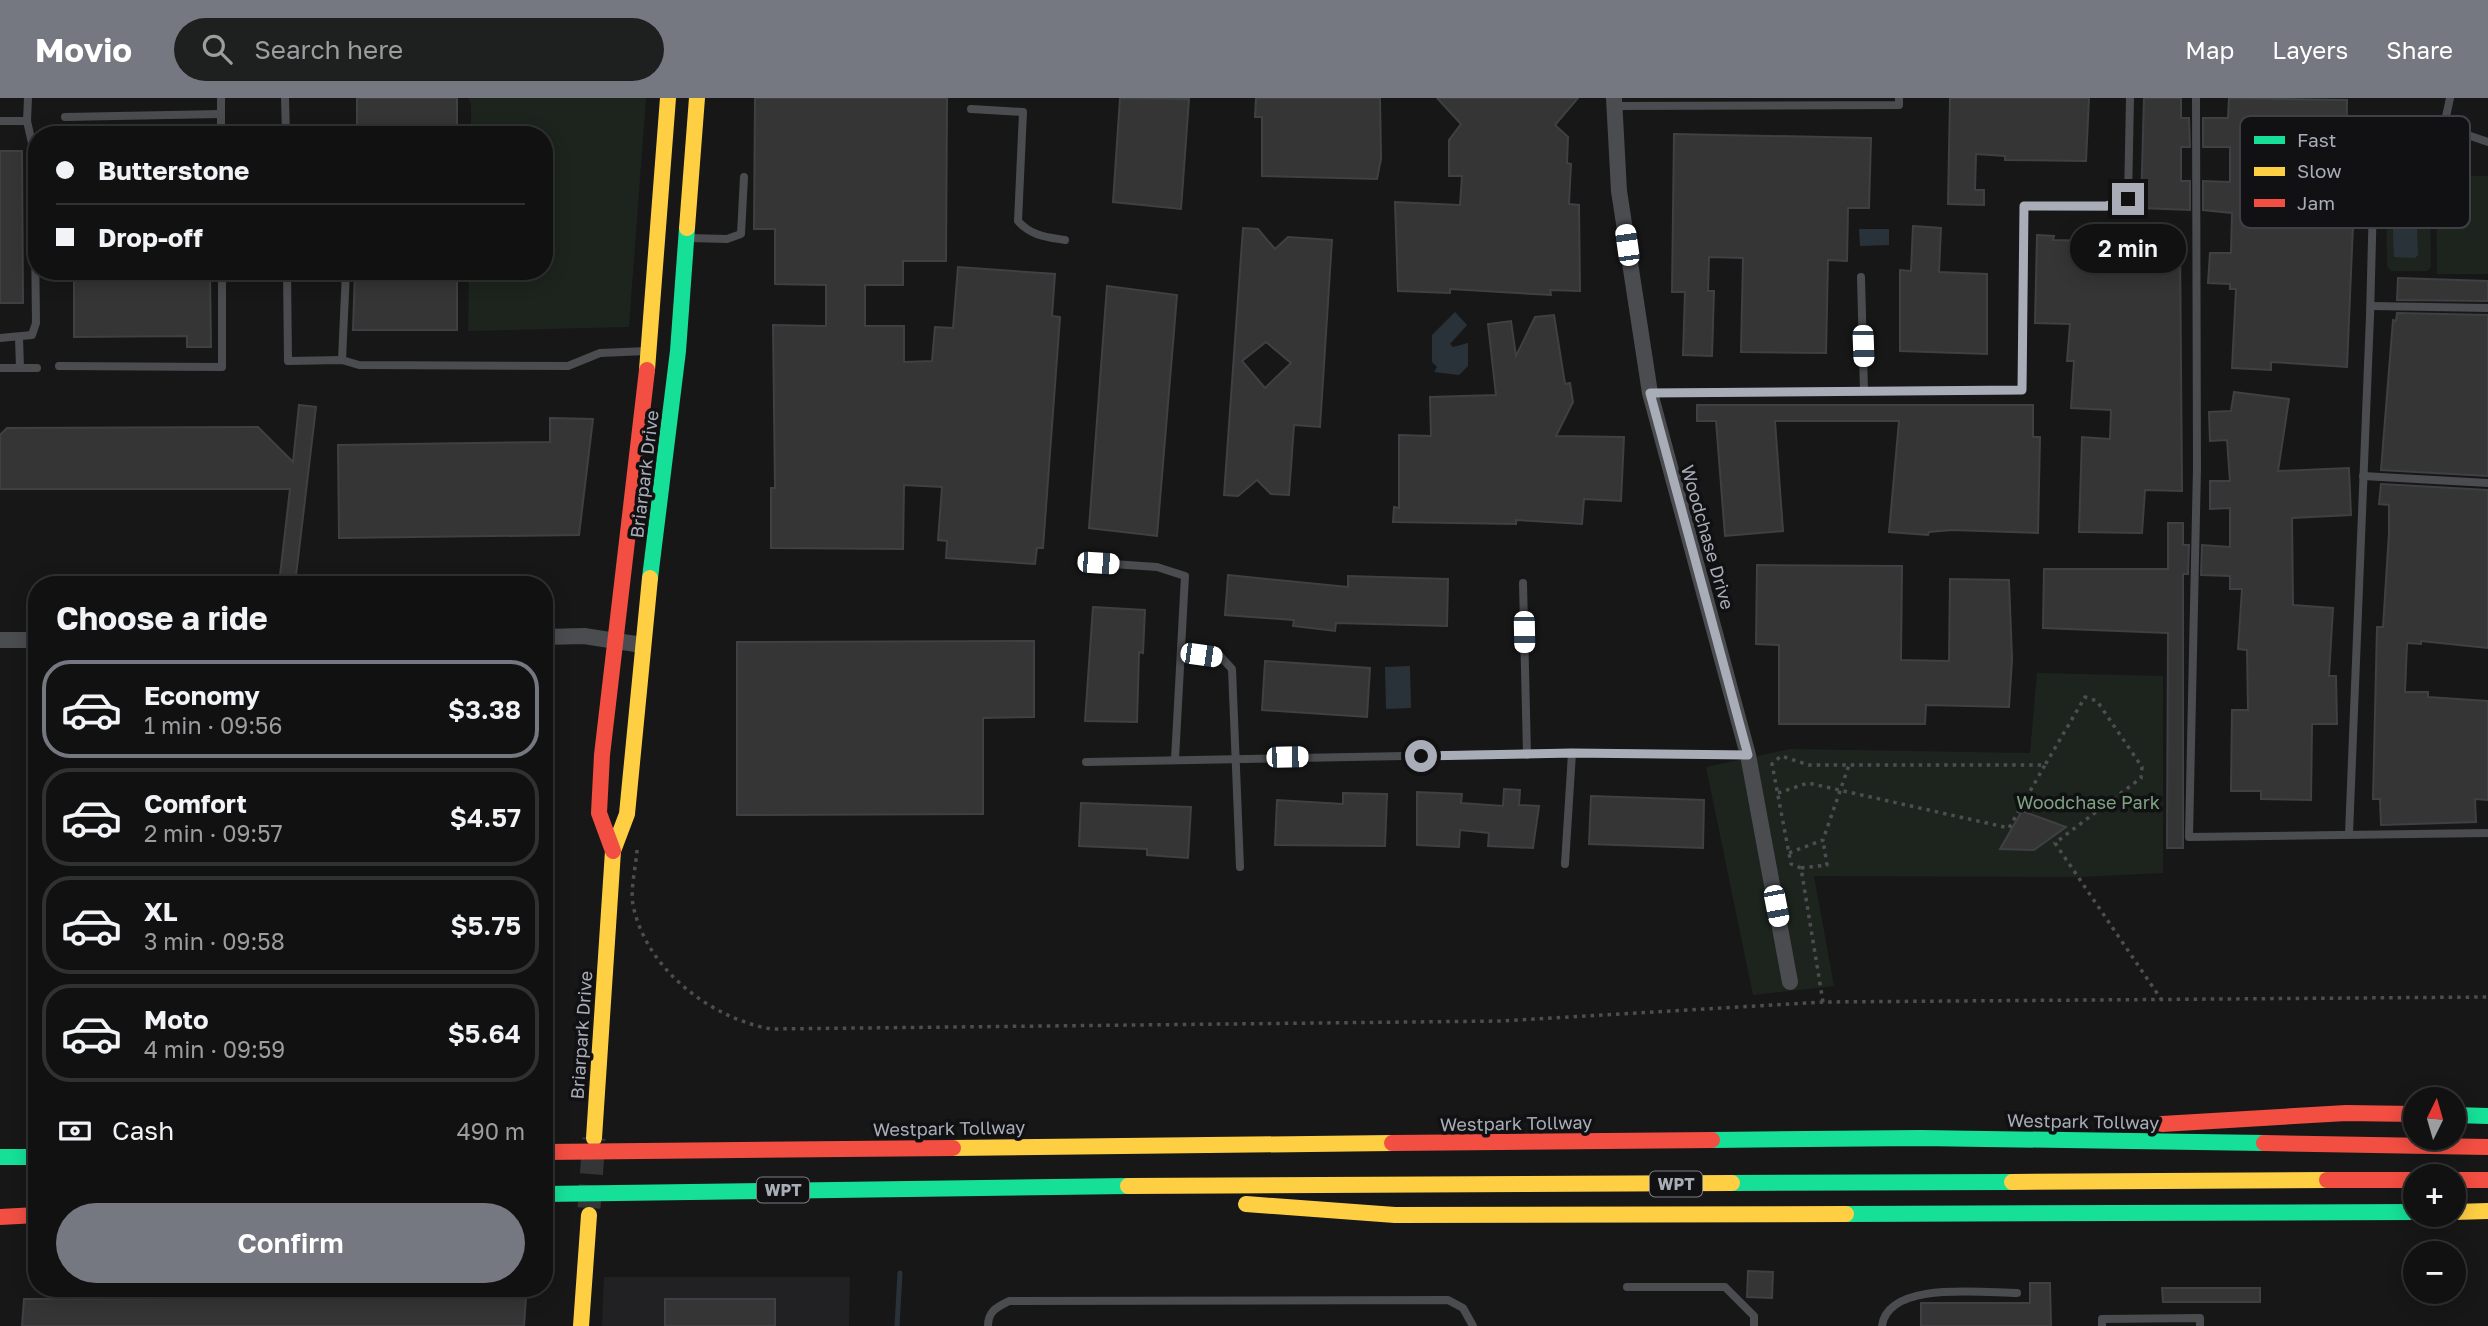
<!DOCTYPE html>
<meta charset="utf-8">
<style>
body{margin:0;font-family:"Golos Text",sans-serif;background:#1e1f1f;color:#f1f3f6;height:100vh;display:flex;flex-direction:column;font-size:26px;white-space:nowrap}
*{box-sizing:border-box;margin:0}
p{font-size:23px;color:#9c9d9f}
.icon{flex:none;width:38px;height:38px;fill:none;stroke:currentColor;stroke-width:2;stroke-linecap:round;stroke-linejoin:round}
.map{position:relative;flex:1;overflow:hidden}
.sheet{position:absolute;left:28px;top:478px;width:525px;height:721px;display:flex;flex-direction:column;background:#111;border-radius:28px;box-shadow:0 4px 18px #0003,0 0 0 2px #303131}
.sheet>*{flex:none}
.top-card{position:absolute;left:28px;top:28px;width:525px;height:154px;border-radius:28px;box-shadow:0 4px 18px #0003,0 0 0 2px #303131;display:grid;align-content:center;height:154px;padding:0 28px;background:#111}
.needle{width:46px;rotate:5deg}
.fabs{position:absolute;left:2403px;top:989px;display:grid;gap:14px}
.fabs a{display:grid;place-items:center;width:63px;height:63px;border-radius:50%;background:#111;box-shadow:0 4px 18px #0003,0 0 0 2px #303131;font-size:35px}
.end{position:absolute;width:32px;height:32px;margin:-16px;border:9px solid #a8adb8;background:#111;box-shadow:0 0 0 4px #111}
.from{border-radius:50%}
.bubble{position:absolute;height:49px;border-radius:24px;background:#111;box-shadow:0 4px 18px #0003,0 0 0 2px #303131;font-size:23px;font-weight:600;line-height:49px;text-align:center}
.car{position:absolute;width:21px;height:42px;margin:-21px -10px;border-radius:9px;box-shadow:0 0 5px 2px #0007;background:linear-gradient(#fff 24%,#345 0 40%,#fff 0 76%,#345 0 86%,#fff 0)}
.top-card b{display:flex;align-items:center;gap:24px;height:66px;font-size:26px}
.top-card b+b{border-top:2px solid #303131}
.top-card i{width:18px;height:18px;background:#f1f3f6}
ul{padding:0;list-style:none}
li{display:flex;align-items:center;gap:21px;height:98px;margin:0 14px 10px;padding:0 14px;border:4px solid #303131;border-radius:28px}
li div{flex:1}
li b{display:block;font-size:26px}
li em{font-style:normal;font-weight:600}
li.selected{border-color:#757880}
li>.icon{width:63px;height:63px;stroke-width:1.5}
h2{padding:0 28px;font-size:32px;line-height:84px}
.pay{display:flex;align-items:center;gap:18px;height:77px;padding:0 28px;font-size:26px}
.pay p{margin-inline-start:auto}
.primary-button{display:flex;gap:14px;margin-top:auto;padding:14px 28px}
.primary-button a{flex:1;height:80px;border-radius:42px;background:#757880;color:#fff;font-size:28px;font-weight:600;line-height:80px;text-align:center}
header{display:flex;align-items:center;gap:42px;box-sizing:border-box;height:98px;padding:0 35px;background:#757880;color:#fff}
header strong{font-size:33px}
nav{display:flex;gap:38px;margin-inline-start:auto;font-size:24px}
.search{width:490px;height:63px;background:#1e1f1f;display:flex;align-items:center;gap:18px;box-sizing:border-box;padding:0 24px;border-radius:38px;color:#9c9d9f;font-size:26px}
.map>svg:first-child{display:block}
</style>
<header>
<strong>Movio</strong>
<div class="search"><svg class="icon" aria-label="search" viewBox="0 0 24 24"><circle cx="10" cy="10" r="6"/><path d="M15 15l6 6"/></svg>Search here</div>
<nav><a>Map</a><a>Layers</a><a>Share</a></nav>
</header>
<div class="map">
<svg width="2488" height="1228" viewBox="0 0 2488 1228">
<rect width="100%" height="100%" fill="#171717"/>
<path fill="#212123" d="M604,1179H850L849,1228H602Z"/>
<g fill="#1d241e">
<path d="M468,0H646L629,229L468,233L469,173H544V37H471V5Z"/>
<path d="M2436,78H2488V176H2437Z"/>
<path d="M2390,99H2426L2430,104L2431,169L2427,173H2391L2387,168L2386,104Z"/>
<path d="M2037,575L2163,578V775L2077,779L1814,778L1834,888L1753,897L1706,669L1790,651L2030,655Z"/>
</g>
<g fill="#2a3239">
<path d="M2416,107L2418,157L2415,160L2394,159L2392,111L2395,108Z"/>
<path d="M1859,131H1889V147L1860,148Z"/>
<path d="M1455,214L1467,227L1450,246L1453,249L1468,245V268L1459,277L1434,274L1437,269L1432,264V237Z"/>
<path d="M1410,568L1411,610L1386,611L1385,569Z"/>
</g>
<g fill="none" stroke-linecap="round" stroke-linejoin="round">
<path stroke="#2a3239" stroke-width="5" d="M897,1228L900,1175"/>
</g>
<g fill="#353536" stroke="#3f4043" stroke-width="2" fill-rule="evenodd">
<rect x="357" y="0" width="100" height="37"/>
<path d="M755,0H947L946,163H903V187H865V228H904V264L932,263L935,229L953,230L958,169L1055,176L1052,218L1060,219L1043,450H1037L1035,466L946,460L947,443L938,442L942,389L904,387L903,451L771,450V390H775L773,227L826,228V187L775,186V131H754Z"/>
<path d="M1120,0L1189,1L1181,111L1113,104Z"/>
<path d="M1256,0H1380L1381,61L1377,81L1262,78V19H1255Z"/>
<path d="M1437,0H1578L1555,27L1568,39L1567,65L1571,66L1569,106L1579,107L1580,193L1550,192L1551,197L1450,191V195L1398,193L1395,104L1460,107L1462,78H1449V42L1461,26Z"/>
<path d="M1950,0H2089L2086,63L2005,62V58L1976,56L1975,92H1984V107L1948,106Z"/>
<path d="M2144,0H2181V20H2189L2190,49H2181V83H2190V112L2141,110Z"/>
<path d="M2229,0L2347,2L2345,127H2353L2347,269L2271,264V272L2232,270L2236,191H2230V186L2208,185L2210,155H2231L2232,115L2203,112V83L2230,84V49H2203V20H2228Z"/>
<path d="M1674,36L1871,40L1869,110H1848L1847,163L1828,162L1826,255L1741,254L1743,160L1709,159L1708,193H1714L1712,258L1683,257L1685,194H1672Z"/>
<path d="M0,53H22L23,205H0Z"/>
<path d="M1913,128L1941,130L1939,174L1987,176V256L1900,253V172L1911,173Z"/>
<path d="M1243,130L1258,131L1275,151L1288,139L1332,142L1320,329L1294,327L1289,397L1271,396L1257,382L1238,398L1224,397ZM1266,244L1291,265L1265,290L1242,263Z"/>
<path d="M2037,137L2054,138L2053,142L2180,145L2182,393L2145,392L2142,435L2079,434L2082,339L2110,341L2111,312L2071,310L2074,263H2067L2070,226L2035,225Z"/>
<path d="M74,173H175V178L210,177L211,249H187V238L74,239Z"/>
<path d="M355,173H457V232H353Z"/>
<path d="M2398,180L2488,183V203L2397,202Z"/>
<path d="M1107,188L1177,197L1157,438L1089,430Z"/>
<path d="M2397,215L2488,217V378L2381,372L2393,222L2396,223Z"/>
<path d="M1554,217L1565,286L1570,285L1573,304L1556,338L1624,339L1621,403L1584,401L1582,426L1516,422V426L1393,424L1394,409L1399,410V337L1431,338L1430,299L1496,297L1488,226L1511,223L1516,258L1535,219Z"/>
<path d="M2234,294L2289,301L2278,373L2349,370L2351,417L2292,420L2293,507L2333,510L2329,578H2336L2337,626H2312L2311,702L2261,701V693H2231L2232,612H2248L2247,552L2238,551L2242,491H2230V478L2201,477L2202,447L2230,449V410L2210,411V383H2230L2227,342L2210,343L2209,314L2231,313Z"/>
<path d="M299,307L316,309L295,486H279L290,391H0V337L7,330L258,329L293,364Z"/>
<path d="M1697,307H2033V339H2040L2038,435L1952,432L1929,434L1928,437L1889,434L1899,323H1775L1783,433L1725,438L1716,323H1697Z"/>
<path d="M550,320L593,321L579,437L339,440L338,347L550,344Z"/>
<path d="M2381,386L2488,392V550L2421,543V546L2407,545L2405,594H2428V599L2488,603V702L2475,701L2476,724L2381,727L2380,701H2373L2377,529H2383L2389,435V407L2379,406Z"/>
<path d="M2168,425H2183V447H2189L2188,476H2183V750H2167L2168,535L2043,530L2044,471H2168Z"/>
<path d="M1757,467L1902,468L1901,562L1949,563L1950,481L2009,482L2012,561L2009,609L1926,607L1925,626H1779V547L1756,546Z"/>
<path d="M1228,477L1348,489V478L1448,481L1447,528L1336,525L1335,533L1293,528L1294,522L1225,517Z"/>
<path d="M1093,509L1145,512L1143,555L1139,554L1137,624L1085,623Z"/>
<path d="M1034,543V619L983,620V716L737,717V544Z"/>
<path d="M1265,563L1370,570L1367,619L1262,612Z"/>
<path d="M1504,691L1520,692L1519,707L1539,708L1533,750L1488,748L1489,735L1460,732L1459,749L1417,747V694L1462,696L1461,705L1503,708Z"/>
<path d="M1343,695L1387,696L1385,748L1275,747L1277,702L1343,706Z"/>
<path d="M1591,698L1704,702L1703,750L1589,746Z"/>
<path d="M1081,705L1191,709L1188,760L1147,757V751L1079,748Z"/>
<path d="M2022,713L2066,729L2034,752L2000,751Z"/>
<path d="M1748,1173L1773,1174L1772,1200L1747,1199Z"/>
<path d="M2030,1185H2050L2051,1228H1921V1205H2030Z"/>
<path d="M2162,1190H2260V1204H2163Z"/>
<path d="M526,1199L524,1228H22L24,1201Z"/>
<rect x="665" y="1201" width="110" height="27"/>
</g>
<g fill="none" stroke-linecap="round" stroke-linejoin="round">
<path stroke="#343537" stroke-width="23" stroke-dasharray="23 11" stroke-linecap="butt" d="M589,1110L594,1040"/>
<g stroke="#4d4e52" stroke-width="3.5" stroke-dasharray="3.5 5" stroke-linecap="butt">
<path d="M1778,695L1808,685L2009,730L2045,667"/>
<path d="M637,752C636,769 630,791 633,807C646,871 710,920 771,931L1501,923L1823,904L2488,899"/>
<path d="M1789,755L1823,742L1849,667"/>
<path d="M1801,770L1827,767L1823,742"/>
<path d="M1823,904L1801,770L1791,766L1772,666L1781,658L1809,667H2045L2085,599L2097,603L2142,669L2141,680L2055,745L2161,901"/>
</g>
<g stroke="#4b4c50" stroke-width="8">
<path d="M221,0V37"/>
<path d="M285,0L286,37"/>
<path d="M2196,0L2197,370L2189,739L2488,735"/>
<path d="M1614,8L1899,7V0"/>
<path d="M971,11L1023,14L1018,123C1031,138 1047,139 1065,142"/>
<path d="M65,19L221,16"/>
<path d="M0,23H27"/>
<path d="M2444,28L2450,0"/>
<path d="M688,140L727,141L741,136L744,79"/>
<path d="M287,173L288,263L342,262L359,267L568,268L600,255L647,253"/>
<path d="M1861,179L1864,293"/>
<path d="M2371,208L2488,210"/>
<path d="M0,240L32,237L36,225L34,54L27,23L28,0"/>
<path d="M19,240L20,270"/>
<path d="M342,262L346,173"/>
<path d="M59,268L222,269V173"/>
<path d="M0,270H37"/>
<path d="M1650,295L2022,292L2024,108L2106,109L2128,101L2130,0"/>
<path d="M2363,378L2488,385"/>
<path d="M1098,465L1157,469L1185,478L1175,661"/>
<path d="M1523,485L1527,657"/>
<path d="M1182,554L1221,559L1232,571L1240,769"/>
<path d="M1086,664L1572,655L1748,657"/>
<path d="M2349,736L2370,218L2375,27C2413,19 2452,31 2488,44"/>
<path d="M1565,766L1572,655"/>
<path d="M1627,1189H1725L1754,1218V1228"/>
<path d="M988,1228C988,1213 997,1209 1009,1203L1448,1202L1463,1210L1473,1228"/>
<path d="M1882,1228C1888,1182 1984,1195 2017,1195"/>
<path d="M2102,1228V1221L2200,1220V1228"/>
</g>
<g stroke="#4b4c50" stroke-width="16">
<path d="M1614,0L1619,93L1650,295L1748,657L1790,884"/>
<path d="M544,539L584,538L642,547"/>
<path d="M0,542H37"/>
</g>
<g stroke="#16e098" stroke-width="16">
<path d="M650,480L678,253L687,130"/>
<path d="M2454,1017L2488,1018"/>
<path d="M1712,1042L1921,1040L2264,1045"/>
<path d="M0,1059H37"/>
<path d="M1732,1085L2012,1084"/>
<path d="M544,1096L1128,1088"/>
<path d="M1846,1116L2415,1114"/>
</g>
<g stroke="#ffcf43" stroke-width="16">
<path d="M687,130L697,0"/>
<path d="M647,272L668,0"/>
<path d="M594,1040L613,753L627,716L650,480"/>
<path d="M953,1050L1392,1045"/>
<path d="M2012,1084L2327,1082"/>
<path d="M1128,1088L1732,1085"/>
<path d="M1246,1106L1395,1117L1846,1116"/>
<path d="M2454,1114L2488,1113"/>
<path d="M581,1228L589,1117"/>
</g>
<g stroke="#f24e42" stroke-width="16">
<path d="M613,753L599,715L602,657L647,272"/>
<path d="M2162,1026L2346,1015L2415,1016"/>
<path d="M1392,1045L1712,1042"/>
<path d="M2264,1045L2488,1049"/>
<path d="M544,1054L953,1050"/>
<path d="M2327,1082H2415"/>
<path d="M2454,1082H2488"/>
<path d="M0,1119L37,1117"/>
</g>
</g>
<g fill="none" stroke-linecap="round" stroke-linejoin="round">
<path stroke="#a8adb8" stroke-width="9" d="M1421,658L1572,655L1748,657L1650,295L2022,292L2024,108H2106L2128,101"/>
</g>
<g text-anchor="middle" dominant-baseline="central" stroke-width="7" stroke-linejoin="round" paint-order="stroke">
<g fill="#111113" stroke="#7b7e86" stroke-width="2">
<rect x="1650" y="1073.5" width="52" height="25" rx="5"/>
<rect x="757" y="1079.5" width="52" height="25" rx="5"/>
</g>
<g font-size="16" font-weight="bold" fill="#a8adb8">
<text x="1676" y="1086">WPT</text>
<text x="783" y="1092">WPT</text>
</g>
<g font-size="18" fill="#a8adb8" stroke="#111113">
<text transform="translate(644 376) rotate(-83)">Briarpark Drive</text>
<text transform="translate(1708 439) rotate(74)">Woodchase Drive</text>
<text transform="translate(581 937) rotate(-86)">Briarpark Drive</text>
<text transform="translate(2083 1023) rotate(1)">Westpark Tollway</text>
<text transform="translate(1516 1025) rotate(-1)">Westpark Tollway</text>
<text transform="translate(949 1030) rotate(-1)">Westpark Tollway</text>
</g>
<g font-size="18" fill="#7fa381" stroke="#111113">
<text x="2088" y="704">Woodchase Park</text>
</g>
</g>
<rect x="2240" y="18" width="230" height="112" rx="10" fill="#111113" stroke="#3e4045" stroke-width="2"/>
<rect x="2254" y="38" width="31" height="8" fill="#16e098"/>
<rect x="2254" y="69" width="31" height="9" fill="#ffcf43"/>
<rect x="2254" y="101" width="31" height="8" fill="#f24e42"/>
<g font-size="19" fill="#a8adb8">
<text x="2297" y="49">Fast</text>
<text x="2297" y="80">Slow</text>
<text x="2297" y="112">Jam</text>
</g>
</svg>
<div class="fabs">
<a><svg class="needle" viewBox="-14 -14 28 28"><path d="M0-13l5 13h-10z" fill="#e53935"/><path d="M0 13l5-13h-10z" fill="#9c9d9f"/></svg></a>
<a>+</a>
<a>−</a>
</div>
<i class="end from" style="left:1421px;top:658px"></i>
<i class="end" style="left:2128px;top:101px"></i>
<div class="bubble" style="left:2070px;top:126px;width:116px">2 min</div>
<i class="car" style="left:1627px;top:147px;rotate:352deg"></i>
<i class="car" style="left:1863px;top:248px;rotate:178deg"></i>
<i class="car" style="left:1098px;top:465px;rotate:94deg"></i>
<i class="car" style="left:1524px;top:534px;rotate:179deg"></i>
<i class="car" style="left:1201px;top:557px;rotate:98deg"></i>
<i class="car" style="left:1287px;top:659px;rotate:89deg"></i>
<i class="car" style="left:1776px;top:808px;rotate:169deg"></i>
<div class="top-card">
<b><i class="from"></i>Butterstone</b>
<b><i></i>Drop-off</b>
</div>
<section class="sheet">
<h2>Choose a ride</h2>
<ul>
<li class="selected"><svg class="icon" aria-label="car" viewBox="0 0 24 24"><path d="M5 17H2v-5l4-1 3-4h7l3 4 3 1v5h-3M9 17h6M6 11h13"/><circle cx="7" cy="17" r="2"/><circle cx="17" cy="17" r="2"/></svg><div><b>Economy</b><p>1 min · 09:56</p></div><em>$3.38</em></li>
<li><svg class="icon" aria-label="car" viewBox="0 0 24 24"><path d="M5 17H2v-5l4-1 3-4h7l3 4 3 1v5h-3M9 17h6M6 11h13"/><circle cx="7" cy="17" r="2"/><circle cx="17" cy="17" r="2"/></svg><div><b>Comfort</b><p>2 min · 09:57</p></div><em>$4.57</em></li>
<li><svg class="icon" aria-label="car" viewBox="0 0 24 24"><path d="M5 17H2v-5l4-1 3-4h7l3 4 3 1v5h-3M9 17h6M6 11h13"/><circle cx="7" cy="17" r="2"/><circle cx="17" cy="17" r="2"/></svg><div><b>XL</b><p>3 min · 09:58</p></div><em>$5.75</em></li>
<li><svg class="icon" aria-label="car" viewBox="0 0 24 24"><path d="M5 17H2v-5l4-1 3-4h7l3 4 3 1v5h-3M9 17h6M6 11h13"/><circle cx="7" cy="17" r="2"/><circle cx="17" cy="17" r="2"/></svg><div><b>Moto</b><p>4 min · 09:59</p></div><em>$5.64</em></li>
</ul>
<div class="pay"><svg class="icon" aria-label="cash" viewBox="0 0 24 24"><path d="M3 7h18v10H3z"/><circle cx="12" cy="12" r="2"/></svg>Cash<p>490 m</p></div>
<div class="primary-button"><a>Confirm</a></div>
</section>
</div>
